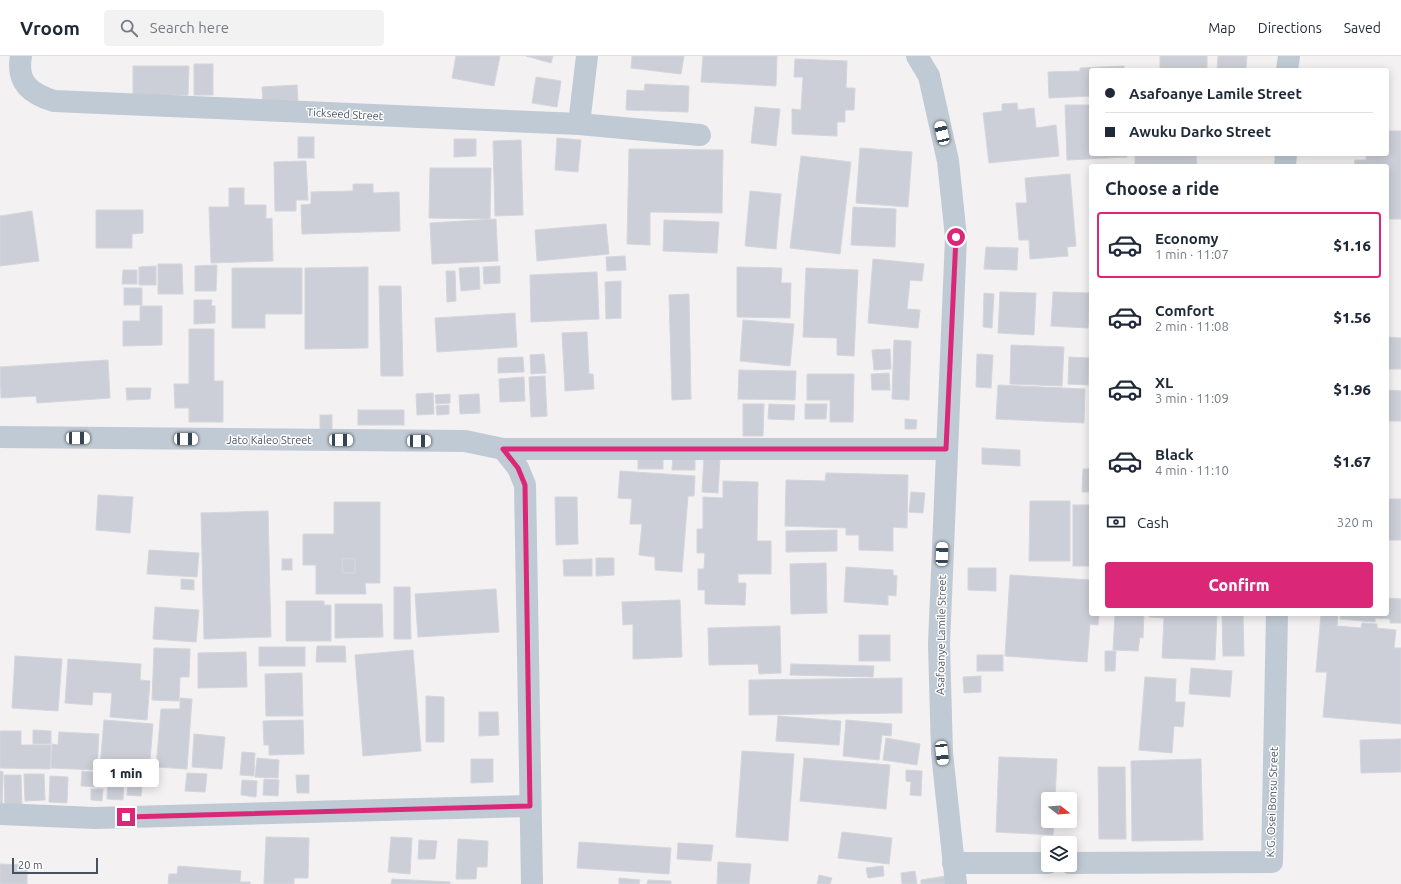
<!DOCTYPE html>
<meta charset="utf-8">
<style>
body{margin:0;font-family:Ubuntu,sans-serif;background:#f2f2f3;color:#1f2937;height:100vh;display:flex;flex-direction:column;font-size:15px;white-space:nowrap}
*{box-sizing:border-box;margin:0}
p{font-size:13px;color:#747a83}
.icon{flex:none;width:22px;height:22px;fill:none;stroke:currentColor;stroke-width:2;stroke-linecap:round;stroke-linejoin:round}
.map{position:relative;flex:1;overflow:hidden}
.drawer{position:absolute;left:1089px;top:108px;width:300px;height:452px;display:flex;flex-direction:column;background:#fff;border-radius:4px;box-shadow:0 2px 10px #0003}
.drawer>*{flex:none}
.hud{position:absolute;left:1089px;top:12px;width:300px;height:88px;border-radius:4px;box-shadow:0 2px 10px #0003;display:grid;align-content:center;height:88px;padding:0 16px;background:#fff}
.needle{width:26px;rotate:107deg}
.buttons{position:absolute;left:1041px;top:736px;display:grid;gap:8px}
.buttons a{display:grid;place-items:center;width:36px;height:36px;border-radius:4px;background:#fff;box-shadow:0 2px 10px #0003;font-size:20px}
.scale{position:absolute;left:12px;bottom:10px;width:86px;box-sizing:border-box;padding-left:4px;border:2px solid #475260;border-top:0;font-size:11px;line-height:14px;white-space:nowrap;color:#475260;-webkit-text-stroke:3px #fff;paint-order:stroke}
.end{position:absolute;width:18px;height:18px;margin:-9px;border:5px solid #db2777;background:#fff;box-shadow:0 0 0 2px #fff}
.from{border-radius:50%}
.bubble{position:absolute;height:28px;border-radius:4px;background:#fff;box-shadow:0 2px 10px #0003;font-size:13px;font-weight:800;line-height:28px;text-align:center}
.car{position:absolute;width:12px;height:24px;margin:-12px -6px;border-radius:5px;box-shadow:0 0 3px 1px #0007;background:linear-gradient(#fff 24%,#345 0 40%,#fff 0 76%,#345 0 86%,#fff 0)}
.hud b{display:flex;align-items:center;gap:14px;height:38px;font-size:15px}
.hud b+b{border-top:1px solid #e0e1e3}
.hud i{width:10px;height:10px;background:#1f2937}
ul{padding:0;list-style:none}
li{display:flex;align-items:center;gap:12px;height:66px;margin:0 8px 6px;padding:0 8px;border:2px solid transparent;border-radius:4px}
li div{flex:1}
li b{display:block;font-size:15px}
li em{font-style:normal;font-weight:800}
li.current{border-color:#db2777}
li>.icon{width:36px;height:36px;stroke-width:1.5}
h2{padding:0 16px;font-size:18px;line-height:48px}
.pay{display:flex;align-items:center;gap:10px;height:44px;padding:0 16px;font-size:15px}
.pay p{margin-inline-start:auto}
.action{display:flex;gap:8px;margin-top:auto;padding:8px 16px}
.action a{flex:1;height:46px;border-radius:4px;background:#db2777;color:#fff;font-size:16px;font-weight:800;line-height:46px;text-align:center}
header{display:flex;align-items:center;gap:24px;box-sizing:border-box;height:56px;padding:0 20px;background:#fff;border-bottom:1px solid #e0e1e3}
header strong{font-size:19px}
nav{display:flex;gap:22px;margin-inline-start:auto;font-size:14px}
.search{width:280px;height:36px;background:#f2f2f3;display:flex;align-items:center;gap:10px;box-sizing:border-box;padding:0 14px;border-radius:4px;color:#747a83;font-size:15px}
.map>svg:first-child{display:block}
</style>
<header>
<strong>Vroom</strong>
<div class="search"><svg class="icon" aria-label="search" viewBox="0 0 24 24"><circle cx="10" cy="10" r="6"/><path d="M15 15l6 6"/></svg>Search here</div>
<nav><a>Map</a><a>Directions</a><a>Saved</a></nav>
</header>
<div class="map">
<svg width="1401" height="828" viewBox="0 0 1401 828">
<rect width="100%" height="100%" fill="#f3f1f1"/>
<g fill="#cccfd7" stroke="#d4d6dd" fill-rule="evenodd">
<path d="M456,0H500L494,30L452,22Z"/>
<path d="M526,0H553L551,7Z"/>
<path d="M632,0H684L681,18L631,12Z"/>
<path d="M703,0H777L776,30L701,26Z"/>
<rect x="1160" y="0" width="47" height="14"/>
<path d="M1218,0H1247L1246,14H1217Z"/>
<path d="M795,3L847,5L846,32H855L854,54H845V66H837V80L792,78V53L801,54L803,21H794Z"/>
<rect x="194" y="8" width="19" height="31"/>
<path d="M133,10H189L188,39L133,40Z"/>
<path d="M1124,10V14H1091V40L1049,42L1048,16L1080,15V12Z"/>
<path d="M536,21L561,25L557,51L532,47Z"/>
<path d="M645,28L689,30L688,56L626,54L627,34L644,35Z"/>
<path d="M297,29L298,45L263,46L262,31Z"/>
<path d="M1017,47L1018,54L1034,52L1036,72L1056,69L1059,100L989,107L983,57L1002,55V48Z"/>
<path d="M1065,49H1091V98H1127V101L1067,104Z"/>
<path d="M755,51L780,53L776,90L751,87Z"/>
<path d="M1387,75H1401V163H1387V110H1354L1355,104H1366V98H1387Z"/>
<rect x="298" y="81" width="16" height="21"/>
<path d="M557,82L581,84L578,116L555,114Z"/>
<path d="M454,83H476V100L454,101Z"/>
<path d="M521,84L523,159L495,160L493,85Z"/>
<path d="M860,92L912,96L908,151L856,147Z"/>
<path d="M629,93L723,94L722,157L650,156V189L627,188Z"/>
<path d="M1135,98H1196L1197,110H1135Z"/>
<path d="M801,100L851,106L840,198L790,192Z"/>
<path d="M306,105L308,144H296V155H275L274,106Z"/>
<path d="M430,112H491L490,163L429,162Z"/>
<path d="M1070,118L1076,190L1067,191L1068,200L1030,203L1029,184H1019L1016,147H1027L1025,122Z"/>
<path d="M353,128H373V137L399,136L400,175L302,178L301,149L311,148V136L353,135Z"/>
<path d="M229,132H244V149H266V163L272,162L273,205L211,207L209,151H229Z"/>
<path d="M750,135L781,138L776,193L745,190Z"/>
<path d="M853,151L896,153L895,191L851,189Z"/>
<path d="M96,154H143V177L132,178V192H96Z"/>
<path d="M32,155L39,205L0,210V160Z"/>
<path d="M496,163L498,205L432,208L430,167Z"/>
<path d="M664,164L719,166L717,197L663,195Z"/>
<path d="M606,168L609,198L537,205L535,174Z"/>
<path d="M986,191L1018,192L1017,214L984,213Z"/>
<path d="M625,200L626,214L607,215L606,201Z"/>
<path d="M873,203L924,208L922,225L910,224L907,253L920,254L918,272L868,267Z"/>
<path d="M158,208H182L183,238H158Z"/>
<path d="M217,209L216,235H195V210Z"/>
<path d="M156,210V229H139V211Z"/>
<path d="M500,210V227L484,228L483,211Z"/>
<path d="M368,211V292L305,293V212Z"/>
<path d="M479,211L480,233L461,235L459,212Z"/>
<path d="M737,211L782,212L781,227H791L790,262L737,261Z"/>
<path d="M232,212H302V258H265V272H232Z"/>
<path d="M806,212L858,214L854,300L837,299V282L803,281Z"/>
<path d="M123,214H137V228H122Z"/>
<path d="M446,215H455L456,245L447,246Z"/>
<path d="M597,216L599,263L531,266L530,219Z"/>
<path d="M621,225V262L606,263L605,226Z"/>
<path d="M379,230H401L403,320H381Z"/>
<rect x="124" y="232" width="18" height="17"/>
<path d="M1000,236L1036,237L1034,279L998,277Z"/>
<path d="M1053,236L1090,237L1088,272L1051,270Z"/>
<path d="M984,237L994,238L992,272L983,271Z"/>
<path d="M689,238L691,343L672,344L669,239Z"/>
<path d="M194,244H212L211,250H215V267L194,268Z"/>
<path d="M140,250H162V289L123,290V265H140Z"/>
<path d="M515,257L517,291L437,296L435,262Z"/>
<path d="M743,264L794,268L790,310L740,305Z"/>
<path d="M189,273H214V325H223V366H189V352H175L174,328H189Z"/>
<path d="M587,276L589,318H593L594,333L565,335L562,277Z"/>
<path d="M1387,281L1401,282V313H1387Z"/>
<path d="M894,284L911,285L909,344L892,343Z"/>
<path d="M1011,289L1064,291L1062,330L1010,328Z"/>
<path d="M890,293L891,313L874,314L872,294Z"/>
<path d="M544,298L546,317L531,318L530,299Z"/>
<path d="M977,298L993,299L991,332L976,331Z"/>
<path d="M523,301L524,316L498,317V302Z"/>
<path d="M1069,301L1089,302L1088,329L1068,328Z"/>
<path d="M108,304L110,342L37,347L36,340L1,342L0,311Z"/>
<path d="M739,314L796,315L795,344L738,343Z"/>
<path d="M889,317L890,334H872L871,318Z"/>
<path d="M807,318H854L853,366H830V344H807Z"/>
<path d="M545,320L547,360L531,361L529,321Z"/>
<path d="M524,321L525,345L500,346L499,323Z"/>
<path d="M998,329L1085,333L1084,367L996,363Z"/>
<path d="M126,332H151L150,343L127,344Z"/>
<path d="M1387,334L1401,335V365H1387Z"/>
<path d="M433,337L434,358L417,359L416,338Z"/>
<path d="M450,338V347L436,348L435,339Z"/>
<path d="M479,338L480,357L460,358L459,339Z"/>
<path d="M743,348H764L763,380H743Z"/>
<path d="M769,348L795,349L794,364L768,363Z"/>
<path d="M805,348H827L826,363H805Z"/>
<path d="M449,349V358L437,359L436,350Z"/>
<rect x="358" y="354" width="46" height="15"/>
<rect x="320" y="359" width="12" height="17"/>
<path d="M905,363L917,364L916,373H905Z"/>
<path d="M982,392L1020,394V410L982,408Z"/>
<path d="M673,400H695V414H672Z"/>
<path d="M704,401L720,402L718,437L702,436Z"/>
<rect x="638" y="402" width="25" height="11"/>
<path d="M1083,413H1091V436H1082Z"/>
<path d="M620,415L695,420L694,440H688L682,516L655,514V501L639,499L642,468H630L632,443L618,442Z"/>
<path d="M826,417L908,419L907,472L893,471V495L859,494V479H846V472L785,470L786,424L825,425Z"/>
<path d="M723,425L758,426L757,485H771V518H738V527H746L745,549L705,548V534H698V513H704L705,497H697V473H703V441L723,442Z"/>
<path d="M911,436L925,437L923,457L909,456Z"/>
<path d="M98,439L133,441L130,477L96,474Z"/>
<path d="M555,441H577L578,488L556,489Z"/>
<rect x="1387" y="443" width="14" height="41"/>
<path d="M1030,445H1070V505H1029Z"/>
<path d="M334,446H380V527H365L366,538H316V509H303V478H334ZM342,503H355V517H343Z"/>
<rect x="1073" y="449" width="18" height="61"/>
<path d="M268,455L271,581L204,583L201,457Z"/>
<path d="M837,474V495L786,496V475Z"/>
<path d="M149,494L199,497L197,521L147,518Z"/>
<path d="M596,502H614V519L596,520Z"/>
<rect x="282" y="503" width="10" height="11"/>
<path d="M342,503H355V517H343Z"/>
<path d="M592,503V520H564L563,504Z"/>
<path d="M826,507L827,557L791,558L790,508Z"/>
<path d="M846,511L893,514V519L897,520L896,540L888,539V549L844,546Z"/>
<path d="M968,512H996V535L968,534Z"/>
<path d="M1010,519L1091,524V558H1099L1098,569L1090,568L1087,606L1005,600Z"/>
<path d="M181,523L194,524V534L181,533Z"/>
<path d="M394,531H410L411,583H394Z"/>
<path d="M496,533L499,576L418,581L415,538Z"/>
<path d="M1387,542L1401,543V567H1390V563L1375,562V566L1340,563L1341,558H1387Z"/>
<path d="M680,544L682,601L633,603V568L623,569L622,546Z"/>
<path d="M286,545H324V549H331V585H286Z"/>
<path d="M335,548H382L383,581L335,582Z"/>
<path d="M155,551L199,554L196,586L153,583Z"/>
<path d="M1115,558H1144L1143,582L1140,581L1138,595L1113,594Z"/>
<path d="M1150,558H1217L1215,604L1162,602L1164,562L1149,561Z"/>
<path d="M1222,558H1243L1244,600H1223Z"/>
<path d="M1321,558H1338L1337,570L1361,572L1362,567L1377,568V572L1396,574L1394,592H1401V668L1323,661L1327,616H1316Z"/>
<path d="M780,570L781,617L759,618L758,608L709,609L708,572Z"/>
<rect x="859" y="579" width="31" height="26"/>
<path d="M317,590H345L346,606H316Z"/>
<rect x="259" y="591" width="46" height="19"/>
<path d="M154,592L190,593L189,621H180L179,645L152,644Z"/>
<path d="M413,594L421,695L363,700L355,599Z"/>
<path d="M1105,595H1116L1115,615H1105Z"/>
<path d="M246,596L247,631L198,632V597Z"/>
<rect x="977" y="599" width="26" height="16"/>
<path d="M15,600L62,603L58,655L12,652Z"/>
<path d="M68,603L141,608L140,624L150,625L147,664L110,661L112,637L93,636L92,649L65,647Z"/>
<path d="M791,608L874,610L873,621L790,619Z"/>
<path d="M1191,612L1232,615L1230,641L1189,638Z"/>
<path d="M302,617L303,660H266L265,618Z"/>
<path d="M981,620V636L964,637L963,621Z"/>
<path d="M1145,621L1176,623L1175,646H1185L1183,671L1174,670L1172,697L1139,694Z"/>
<path d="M902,622V657L749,659V624Z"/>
<path d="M426,640L444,641V686H426Z"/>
<path d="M180,642L192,643L187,713L156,711L161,653H180Z"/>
<path d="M479,656H498L499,679L479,680Z"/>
<path d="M778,660L841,665L839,689L776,685Z"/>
<path d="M104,664L153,668L150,704H139L138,713L100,710Z"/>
<path d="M303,664L304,698L269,699V689H264L263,665Z"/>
<path d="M846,664L892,668L891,680L882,679L879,704L843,700Z"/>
<path d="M33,674L51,675V688H33Z"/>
<path d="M0,675H21V689H51L50,713L0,712Z"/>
<path d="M59,676L99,678L97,714L51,712L52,688L58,689Z"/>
<path d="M194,678L225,681L222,713L192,711Z"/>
<path d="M886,682L920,688L917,709L883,704Z"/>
<path d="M1401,683V716L1361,717L1360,684Z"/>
<path d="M742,695L794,698L788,785L736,781Z"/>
<path d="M242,696L255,697L254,720L240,719Z"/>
<path d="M999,701L1057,703L1055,743H1048V765H1054L1053,779L996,776Z"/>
<path d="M257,702L279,704L278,722L255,721Z"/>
<path d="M804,702L890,709L886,753L800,745Z"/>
<path d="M471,703H493V726L471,727Z"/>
<path d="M1201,703L1203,784L1132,785L1131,705Z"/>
<path d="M1098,711H1125L1126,783H1099Z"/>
<path d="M906,714L922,715L921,740L910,739L911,726L906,725Z"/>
<path d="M0,715L3,716L2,751H0Z"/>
<path d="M82,715L101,717L100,731L81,730Z"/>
<path d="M187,717L207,718L205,736L185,735Z"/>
<path d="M24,718H44L45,744L25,745Z"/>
<path d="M4,719H21L22,752L5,753Z"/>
<path d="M296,719H309V737H297Z"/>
<path d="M50,720L68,721L67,747L49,746Z"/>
<path d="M108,723L124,724L123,744L107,743Z"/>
<path d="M264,723L279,724L278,740L263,739Z"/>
<path d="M242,724L257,725L256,741L241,739Z"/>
<path d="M128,728L142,729L141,740L127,739Z"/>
<path d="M91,733H103L102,745L91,744Z"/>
<path d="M842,776L892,782L889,808L838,802Z"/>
<path d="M266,781L309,782L308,822H294V828H264Z"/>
<path d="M391,781L412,782L410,818L388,816Z"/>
<path d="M458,783L488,785L487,811H477L476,823H456Z"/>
<path d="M419,784L437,785L435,803H418Z"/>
<path d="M579,786L671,792L669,818L577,812Z"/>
<path d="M678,787L713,789L711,805L677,803Z"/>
<path d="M718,806L751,808L749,828H717Z"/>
<path d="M0,808L27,809V828H0Z"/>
<path d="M178,810L241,815L240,826H250V828H168L169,818H177Z"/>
<path d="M883,810L884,820L868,822L866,812Z"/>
<path d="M915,815L917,828H902L901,817Z"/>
<path d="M819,819L832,822L830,828H817Z"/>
<path d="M946,820L947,828H921V824Z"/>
<path d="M619,822L640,824L639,828H619Z"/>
<path d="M392,823L450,826V828H391Z"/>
<path d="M648,824L671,825V828H647Z"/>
</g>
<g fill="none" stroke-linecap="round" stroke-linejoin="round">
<g stroke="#c0cad4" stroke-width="22">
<path d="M21,0C16,27 31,38 54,45L579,68L700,79"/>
<path d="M917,0L929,20L948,105L956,181L939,588L942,697L956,828"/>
<path d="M1287,14L1289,0"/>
<path d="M579,68L587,0"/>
<path d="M1285,110L1286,98"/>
<path d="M0,381L465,385L503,393H946"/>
<path d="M503,393L518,412L525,429L532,828"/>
<path d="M0,758L95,762L530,750"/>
<path d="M953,807H1048"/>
<path d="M1070,807L1272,806L1277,558"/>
</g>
</g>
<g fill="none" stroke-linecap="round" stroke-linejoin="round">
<path stroke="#db2777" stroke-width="5" d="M126,761L530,750L525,429L518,412L503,393H946L956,181"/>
</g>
<g text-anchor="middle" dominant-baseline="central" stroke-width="3" stroke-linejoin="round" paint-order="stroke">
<g font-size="11" fill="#475260" stroke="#fff">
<text transform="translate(345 58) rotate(3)">Tickseed Street</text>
<text x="269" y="384">Jato Kaleo Street</text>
<text transform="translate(941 579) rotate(-89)">Asafoanye Lamile Street</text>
<text transform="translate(1272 746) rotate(-88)">K.G. Osei Bonsu Street</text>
</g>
</g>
</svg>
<div class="buttons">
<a><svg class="needle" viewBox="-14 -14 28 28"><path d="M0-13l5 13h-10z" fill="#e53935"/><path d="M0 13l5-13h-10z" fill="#747a83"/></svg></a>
<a><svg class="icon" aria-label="layers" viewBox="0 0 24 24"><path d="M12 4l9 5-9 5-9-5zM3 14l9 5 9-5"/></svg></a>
</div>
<div class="scale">20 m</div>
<i class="end from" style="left:956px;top:181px"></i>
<i class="end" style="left:126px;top:761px"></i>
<div class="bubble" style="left:93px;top:703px;width:66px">1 min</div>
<i class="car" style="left:942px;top:77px;rotate:347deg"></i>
<i class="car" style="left:78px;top:382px;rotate:91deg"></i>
<i class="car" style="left:186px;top:383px;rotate:91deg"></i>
<i class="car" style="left:341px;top:384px;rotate:91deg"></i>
<i class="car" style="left:419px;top:385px;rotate:90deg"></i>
<i class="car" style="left:942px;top:498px;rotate:2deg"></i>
<i class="car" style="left:942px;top:697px;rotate:174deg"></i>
<div class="hud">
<b><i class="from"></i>Asafoanye Lamile Street</b>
<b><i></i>Awuku Darko Street</b>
</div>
<section class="drawer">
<h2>Choose a ride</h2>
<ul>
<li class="current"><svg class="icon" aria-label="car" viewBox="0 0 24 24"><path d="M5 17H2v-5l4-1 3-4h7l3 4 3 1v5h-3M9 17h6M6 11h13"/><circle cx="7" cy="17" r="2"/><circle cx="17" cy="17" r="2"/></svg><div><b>Economy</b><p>1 min · 11:07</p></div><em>$1.16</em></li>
<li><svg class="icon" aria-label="car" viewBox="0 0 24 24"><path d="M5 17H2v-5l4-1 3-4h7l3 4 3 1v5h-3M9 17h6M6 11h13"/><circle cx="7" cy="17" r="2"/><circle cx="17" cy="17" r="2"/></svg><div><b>Comfort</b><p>2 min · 11:08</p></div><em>$1.56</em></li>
<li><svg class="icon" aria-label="car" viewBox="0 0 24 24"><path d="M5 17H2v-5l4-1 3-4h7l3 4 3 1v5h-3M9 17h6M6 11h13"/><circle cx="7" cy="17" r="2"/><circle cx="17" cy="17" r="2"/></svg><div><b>XL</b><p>3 min · 11:09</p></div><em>$1.96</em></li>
<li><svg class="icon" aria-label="car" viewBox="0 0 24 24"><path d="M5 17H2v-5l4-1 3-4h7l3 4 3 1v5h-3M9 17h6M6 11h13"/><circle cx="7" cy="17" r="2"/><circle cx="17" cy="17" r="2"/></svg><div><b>Black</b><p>4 min · 11:10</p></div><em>$1.67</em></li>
</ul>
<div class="pay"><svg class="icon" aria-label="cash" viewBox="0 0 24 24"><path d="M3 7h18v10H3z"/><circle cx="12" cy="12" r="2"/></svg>Cash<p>320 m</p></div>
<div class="action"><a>Confirm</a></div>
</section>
</div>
